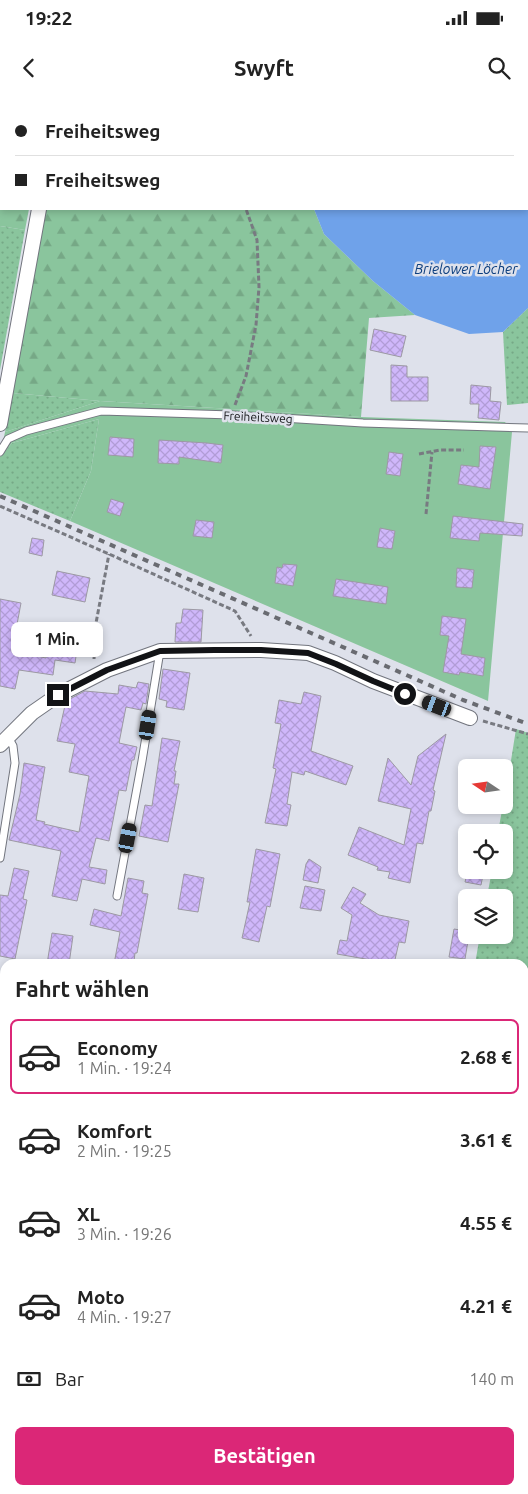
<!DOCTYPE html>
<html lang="de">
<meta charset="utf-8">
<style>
body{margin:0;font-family:Ubuntu,sans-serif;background:#f6f6f6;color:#222;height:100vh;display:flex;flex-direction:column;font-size:19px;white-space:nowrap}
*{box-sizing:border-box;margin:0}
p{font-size:16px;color:#767676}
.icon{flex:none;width:28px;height:28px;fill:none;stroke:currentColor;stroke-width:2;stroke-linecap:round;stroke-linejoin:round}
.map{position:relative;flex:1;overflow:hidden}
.drawer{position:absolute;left:0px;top:859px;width:529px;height:536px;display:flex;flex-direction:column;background:#fff;border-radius:15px 15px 0 0;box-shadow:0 2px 8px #0003}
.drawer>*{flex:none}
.hud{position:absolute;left:0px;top:0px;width:529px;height:110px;box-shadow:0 2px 8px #0003;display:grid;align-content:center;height:110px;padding:0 15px;background:#fff}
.needle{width:32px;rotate:283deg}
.fabs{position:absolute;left:458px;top:659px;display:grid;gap:10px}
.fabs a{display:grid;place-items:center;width:55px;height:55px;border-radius:8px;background:#fff;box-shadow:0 2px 8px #0003;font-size:25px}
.end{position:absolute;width:22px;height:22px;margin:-11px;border:6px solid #121316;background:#fff;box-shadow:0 0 0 2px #fff}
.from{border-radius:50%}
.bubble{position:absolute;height:35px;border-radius:8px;background:#fff;box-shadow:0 2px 8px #0003;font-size:16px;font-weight:700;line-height:35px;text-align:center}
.car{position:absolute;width:15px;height:30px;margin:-15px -8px;border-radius:6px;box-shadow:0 0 4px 1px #0007;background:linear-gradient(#222 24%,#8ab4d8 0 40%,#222 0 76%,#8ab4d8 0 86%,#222 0)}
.hud b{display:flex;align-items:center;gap:18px;height:48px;font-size:19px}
.hud b+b{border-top:1px solid #e0e0e0}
.hud i{width:12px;height:12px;background:#222}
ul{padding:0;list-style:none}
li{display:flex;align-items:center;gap:15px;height:75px;margin:0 10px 8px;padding:0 5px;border:2px solid transparent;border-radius:8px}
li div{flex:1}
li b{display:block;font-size:19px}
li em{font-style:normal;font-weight:700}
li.active{border-color:#db2777}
li>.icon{width:45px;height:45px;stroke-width:1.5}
h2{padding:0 15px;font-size:22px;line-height:60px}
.pay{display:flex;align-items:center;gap:12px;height:55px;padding:0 15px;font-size:19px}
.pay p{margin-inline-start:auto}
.action{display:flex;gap:10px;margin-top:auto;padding:10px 15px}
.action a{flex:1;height:58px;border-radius:8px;background:#db2777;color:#fff;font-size:20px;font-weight:700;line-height:58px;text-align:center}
.status{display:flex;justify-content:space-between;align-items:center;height:35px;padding:0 25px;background:#fff;direction:ltr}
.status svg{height:14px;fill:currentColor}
header{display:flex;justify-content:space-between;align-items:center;height:65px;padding:0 15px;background:#fff;font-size:22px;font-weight:700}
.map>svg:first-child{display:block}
</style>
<div class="status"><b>19:22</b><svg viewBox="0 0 49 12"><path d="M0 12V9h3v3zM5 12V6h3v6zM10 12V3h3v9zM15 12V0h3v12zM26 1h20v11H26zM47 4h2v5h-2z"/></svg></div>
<header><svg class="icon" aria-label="back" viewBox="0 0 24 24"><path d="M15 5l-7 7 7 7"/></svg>Swyft<svg class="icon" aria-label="search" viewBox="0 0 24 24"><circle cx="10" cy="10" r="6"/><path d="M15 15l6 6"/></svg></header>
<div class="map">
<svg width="528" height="1394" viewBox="0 0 528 1394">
<defs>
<pattern id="grass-dots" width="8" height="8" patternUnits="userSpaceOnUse" patternTransform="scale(1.25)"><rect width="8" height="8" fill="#8ac59d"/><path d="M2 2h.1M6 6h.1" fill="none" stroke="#76a886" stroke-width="1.8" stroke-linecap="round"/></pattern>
<pattern id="forest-firs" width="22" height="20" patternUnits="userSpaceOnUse" patternTransform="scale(1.25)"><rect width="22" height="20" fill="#8ac59d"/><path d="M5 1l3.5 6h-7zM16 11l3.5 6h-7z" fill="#76a886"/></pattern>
<pattern id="building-cross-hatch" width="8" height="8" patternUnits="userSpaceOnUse" patternTransform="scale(1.25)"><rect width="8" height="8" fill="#cfb7fa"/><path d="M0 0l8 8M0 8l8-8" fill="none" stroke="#b19cd6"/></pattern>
</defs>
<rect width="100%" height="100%" fill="#dee1eb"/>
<g fill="url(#grass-dots)">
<path d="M0,126L25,130L0,270Z"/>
<path d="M528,208V303L507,305L503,232Z"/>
<path d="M13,293L100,301L5,332Z"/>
<path d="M99,319L91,371L70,421L0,392V357L12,343Z"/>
<path d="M516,629L528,633V1071H524V864H475L480,835H504V798L487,797L492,770H504V732H498L503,705H504Z"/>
<path d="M524,1340H528V1394H427V1390H524Z"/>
</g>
<g fill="url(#forest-firs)">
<path d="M0,0H51V1H1V109H29L25,130L0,126Z"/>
<path d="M46,109H314L324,134L373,181L415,215L369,218L361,317L100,301L13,293Z"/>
<rect x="524" y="1221" width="4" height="119"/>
<rect x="142" y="1390" width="285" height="4"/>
</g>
<path fill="#8ac59d" d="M100,301L361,317L505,322L512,332L488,601L70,421L91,371L99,319L12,343L0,357L5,332Z"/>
<path fill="#6fa2ea" d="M528,21V208L503,232L469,234L415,215L373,181L324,134L314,109H528Z"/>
<g fill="url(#building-cross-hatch)" stroke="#9c99a3">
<path d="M374,229L406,236L401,257L370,250Z"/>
<path d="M391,265L407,266V277H428V301H391Z"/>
<path d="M471,285L491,287L490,301L501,302L499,320L478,318L479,304H470Z"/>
<path d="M110,337L134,339L133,357L108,355Z"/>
<path d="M159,340L207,343L223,345L221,363L179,357V364L158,363Z"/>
<path d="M480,346L496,347L490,389L458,384L461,365L479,367Z"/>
<path d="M389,352L403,354L400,376L386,374Z"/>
<path d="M111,399L124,403L120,416L107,412Z"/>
<path d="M453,416L523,424L522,436L480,433L479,441L450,438Z"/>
<path d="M196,420L214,422L212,438L193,436Z"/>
<path d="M380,428L395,431L392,449L377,447Z"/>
<path d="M32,438L44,440L42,456L29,453Z"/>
<path d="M283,464L297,465L293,486L275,483L277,467L282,468Z"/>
<path d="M457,468L474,470L472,488L456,487Z"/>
<path d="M57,471L90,478L85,502L52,495Z"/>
<path d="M336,479L388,487L386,504L333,496Z"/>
<path d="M0,499L21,503L12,551L46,558L51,526L80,530L75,563L55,560L53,575L19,570L15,589L0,586Z"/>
<path d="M183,509L203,510L201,542H175L176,523H181Z"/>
<path d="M442,516L466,519L461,554L485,558L483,576L460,572L459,575L443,572L449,536L440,535Z"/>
<path d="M163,569L190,573L184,610L166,607L167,601L159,599Z"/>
<path d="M138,582L149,584L146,604L143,603L141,610L126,607L119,643L137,647L134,660H132L126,691L119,690L109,741L96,738L89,767L107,770L105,784L82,779L77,801L52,796L61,751L9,740L20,694L24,663L45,667L36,720L45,722L44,724L79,732L89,676L69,672L75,644L57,641L66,601L85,591L118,594L119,585L136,588Z"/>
<path d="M304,592L321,596L311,651L353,666L346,685L305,671L304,675L292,672L287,704L291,705L287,726L265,723L276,669L273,668L281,624L275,623L279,600L301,604Z"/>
<path d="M446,634L433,690L435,691L431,711H429L423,744L417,743L410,783L388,778L390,772L377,770L378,767L348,755L359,727L404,745L411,709L378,701L388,658L411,685L418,656Z"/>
<path d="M162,638L180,641L174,671H176L174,684H179L168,742L139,736L145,705L152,706Z"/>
<path d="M256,749L280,754L270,807L267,806L259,842L242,838L250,802H247Z"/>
<path d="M309,759L321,767L318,783L303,780L306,764Z"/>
<path d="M14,768L29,771L23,799L27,800L15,859L0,856V795L8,796Z"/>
<path d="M468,770H484L481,785L465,782Z"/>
<path d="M184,774L204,778L198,812L178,809Z"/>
<path d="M128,778L144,781L142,793L148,794L137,853H135L134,861L128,860L127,864H114L120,832L90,825L94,809L121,816Z"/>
<path d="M305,786L325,790L321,811L300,808Z"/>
<path d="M353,787L366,794L360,803L379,815L409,821L405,843L399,842L394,864L337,854L340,840L347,841L352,815L341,808Z"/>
<path d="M454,829L466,831V835H469L465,859L449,857Z"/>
<path d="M52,833L73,836L69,864H47Z"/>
</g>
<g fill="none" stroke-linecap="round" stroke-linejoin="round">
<defs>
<g id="lane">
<path d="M0,352L8,339L26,331L101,311L232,315L363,323L528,328"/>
<path d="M0,758L15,663L13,646L8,637"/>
<path d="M117,796L142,661L160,551"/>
</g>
<g id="street">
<path d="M58,1L59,0"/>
<path d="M0,324L39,109"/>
<path d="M0,645L32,613L58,595L107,570L160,551L261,550L308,553L335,563L373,581L470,618"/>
<path d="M0,1386L5,1387"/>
<path d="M37,1390L47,1394"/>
<path d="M50,1394L59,1390L87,1393"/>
</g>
<g id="secondary">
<path d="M524,1188L528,1187"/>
<path d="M0,1217H5"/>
</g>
</defs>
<use href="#lane" stroke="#72757e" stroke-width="9"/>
<use href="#street" stroke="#72757e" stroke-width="16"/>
<use href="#secondary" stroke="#72757e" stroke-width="22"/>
<g stroke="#787a81" stroke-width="3" stroke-dasharray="5 2.5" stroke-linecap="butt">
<path d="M204,0V1"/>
<path d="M235,305L246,276L256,225L259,187L257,140L246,109"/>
<path d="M419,354L440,350H464"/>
<path d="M0,406L109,454L235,511L251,536"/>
<path d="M426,414L432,352"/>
<path d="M94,559L96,523L109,454"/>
<path d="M483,621L528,634"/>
<path d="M524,1210L528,1209"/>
<path d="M0,1245H5"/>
<path d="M184,1394L185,1390"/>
</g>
<use href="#lane" stroke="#fff" stroke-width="7"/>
<use href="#street" stroke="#fff" stroke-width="14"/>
<use href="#secondary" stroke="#fff" stroke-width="20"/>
<path stroke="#696b71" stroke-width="4" stroke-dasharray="6 6" stroke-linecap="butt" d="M0,396L463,600L528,624"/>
</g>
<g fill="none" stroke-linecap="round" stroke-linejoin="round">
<path stroke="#121316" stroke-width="6" d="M58,595L107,570L160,551L214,550H261L308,553L336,564L373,581L405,594"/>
</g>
<g text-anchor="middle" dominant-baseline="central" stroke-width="5" stroke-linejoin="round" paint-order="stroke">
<g font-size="12" fill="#121316" stroke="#dee1eb">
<text transform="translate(258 317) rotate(3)">Freiheitsweg</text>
</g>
<g font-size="14" font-style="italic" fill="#0c3e7e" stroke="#dee1eb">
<text x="466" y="169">Brielower Löcher</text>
</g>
</g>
</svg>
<div class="fabs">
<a><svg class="needle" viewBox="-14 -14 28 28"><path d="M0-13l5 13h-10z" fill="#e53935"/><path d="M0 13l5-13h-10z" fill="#767676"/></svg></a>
<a><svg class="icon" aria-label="locate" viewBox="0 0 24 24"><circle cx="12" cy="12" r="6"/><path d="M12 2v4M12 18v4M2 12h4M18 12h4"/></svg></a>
<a><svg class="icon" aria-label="layers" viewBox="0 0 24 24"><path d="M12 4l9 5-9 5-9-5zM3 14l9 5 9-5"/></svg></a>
</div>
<i class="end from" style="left:405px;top:594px"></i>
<i class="end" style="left:58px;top:595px"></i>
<div class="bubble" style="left:11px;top:522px;width:92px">1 Min.</div>
<i class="car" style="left:437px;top:606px;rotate:291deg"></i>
<i class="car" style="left:148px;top:625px;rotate:9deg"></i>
<i class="car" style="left:128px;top:738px;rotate:11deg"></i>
<div class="hud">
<b><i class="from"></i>Freiheitsweg</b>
<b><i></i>Freiheitsweg</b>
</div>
<section class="drawer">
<h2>Fahrt wählen</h2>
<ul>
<li class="active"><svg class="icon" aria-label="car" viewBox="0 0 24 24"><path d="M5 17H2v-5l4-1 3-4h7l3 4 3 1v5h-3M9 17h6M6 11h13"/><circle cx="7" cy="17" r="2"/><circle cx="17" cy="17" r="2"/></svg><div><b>Economy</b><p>1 Min. · 19:24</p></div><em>2.68 €</em></li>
<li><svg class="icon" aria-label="car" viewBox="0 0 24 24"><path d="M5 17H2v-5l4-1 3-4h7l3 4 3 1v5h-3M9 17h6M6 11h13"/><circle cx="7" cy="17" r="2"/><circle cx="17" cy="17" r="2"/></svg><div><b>Komfort</b><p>2 Min. · 19:25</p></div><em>3.61 €</em></li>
<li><svg class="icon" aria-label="car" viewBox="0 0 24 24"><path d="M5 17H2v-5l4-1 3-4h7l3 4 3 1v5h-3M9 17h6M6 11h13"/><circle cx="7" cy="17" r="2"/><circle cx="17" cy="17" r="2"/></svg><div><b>XL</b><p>3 Min. · 19:26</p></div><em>4.55 €</em></li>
<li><svg class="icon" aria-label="car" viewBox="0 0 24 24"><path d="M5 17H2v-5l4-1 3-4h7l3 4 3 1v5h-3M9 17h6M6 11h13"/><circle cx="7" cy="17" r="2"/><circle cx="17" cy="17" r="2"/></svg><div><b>Moto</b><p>4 Min. · 19:27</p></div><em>4.21 €</em></li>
</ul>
<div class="pay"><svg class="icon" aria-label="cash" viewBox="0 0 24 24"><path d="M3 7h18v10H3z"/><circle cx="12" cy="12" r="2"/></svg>Bar<p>140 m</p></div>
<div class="action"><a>Bestätigen</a></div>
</section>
</div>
